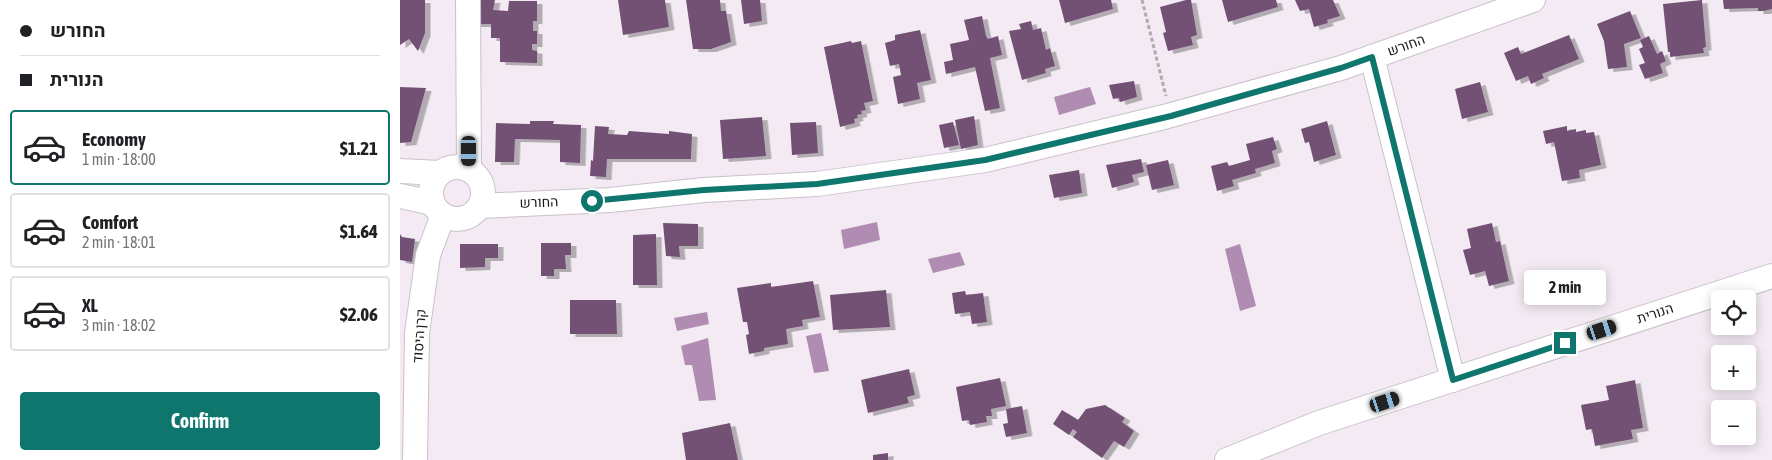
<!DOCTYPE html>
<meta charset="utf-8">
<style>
body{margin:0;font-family:"Asap Condensed",Heebo,sans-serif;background:#f2f2f2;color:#202124;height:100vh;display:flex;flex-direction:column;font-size:19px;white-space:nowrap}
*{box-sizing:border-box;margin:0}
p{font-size:16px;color:#757577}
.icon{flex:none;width:28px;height:28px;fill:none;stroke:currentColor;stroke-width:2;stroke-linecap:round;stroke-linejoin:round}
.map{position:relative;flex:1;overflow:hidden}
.panel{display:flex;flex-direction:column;background:#fff;width:400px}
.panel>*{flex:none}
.top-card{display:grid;align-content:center;height:110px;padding:0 20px;background:#fff}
.tools{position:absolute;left:1311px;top:290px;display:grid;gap:10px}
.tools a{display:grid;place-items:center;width:45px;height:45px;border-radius:5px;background:#fff;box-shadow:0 2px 12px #0003;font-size:25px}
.end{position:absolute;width:22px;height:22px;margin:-11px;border:6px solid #0f766e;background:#fff;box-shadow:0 0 0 2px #fff}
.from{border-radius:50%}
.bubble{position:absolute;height:35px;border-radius:5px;background:#fff;box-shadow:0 2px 12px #0003;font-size:16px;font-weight:700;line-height:35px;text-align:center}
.car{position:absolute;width:15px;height:30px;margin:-15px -8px;border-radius:6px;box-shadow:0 0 4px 1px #0007;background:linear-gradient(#222 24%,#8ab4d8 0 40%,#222 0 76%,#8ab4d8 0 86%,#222 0)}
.top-card b{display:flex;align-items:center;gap:18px;height:48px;font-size:19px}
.top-card b+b{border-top:1px solid #e0e0e0}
.top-card i{width:12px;height:12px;background:#202124}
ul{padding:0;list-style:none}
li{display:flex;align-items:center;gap:15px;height:75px;margin:0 10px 8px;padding:0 10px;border:2px solid #e0e0e0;border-radius:5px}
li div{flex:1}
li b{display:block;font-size:19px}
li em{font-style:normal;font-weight:700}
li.selected{border-color:#0f766e}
li>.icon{width:45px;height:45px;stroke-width:1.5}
.primary-button{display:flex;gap:10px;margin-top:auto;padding:10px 20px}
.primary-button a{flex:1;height:58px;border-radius:5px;background:#0f766e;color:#fff;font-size:20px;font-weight:700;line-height:58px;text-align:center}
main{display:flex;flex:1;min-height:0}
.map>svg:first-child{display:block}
</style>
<main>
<section class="panel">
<div class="top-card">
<b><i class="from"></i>החורש</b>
<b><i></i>הנורית</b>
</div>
<ul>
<li class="selected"><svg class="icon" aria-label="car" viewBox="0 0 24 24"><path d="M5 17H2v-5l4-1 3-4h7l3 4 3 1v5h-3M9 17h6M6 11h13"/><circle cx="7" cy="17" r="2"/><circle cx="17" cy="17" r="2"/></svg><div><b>Economy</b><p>1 min · 18:00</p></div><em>$1.21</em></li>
<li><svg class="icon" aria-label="car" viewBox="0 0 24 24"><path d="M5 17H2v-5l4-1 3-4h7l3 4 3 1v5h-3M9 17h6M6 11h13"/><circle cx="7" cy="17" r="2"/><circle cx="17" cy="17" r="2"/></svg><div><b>Comfort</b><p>2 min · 18:01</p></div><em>$1.64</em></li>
<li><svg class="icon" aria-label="car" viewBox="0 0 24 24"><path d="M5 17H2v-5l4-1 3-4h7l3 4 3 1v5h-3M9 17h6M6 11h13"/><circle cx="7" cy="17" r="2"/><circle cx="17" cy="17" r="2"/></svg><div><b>XL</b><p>3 min · 18:02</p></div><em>$2.06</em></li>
</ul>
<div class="primary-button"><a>Confirm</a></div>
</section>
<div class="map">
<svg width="1372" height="460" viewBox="0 0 1372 460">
<defs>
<filter id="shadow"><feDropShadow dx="5.5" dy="3" stdDeviation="0" flood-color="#0004"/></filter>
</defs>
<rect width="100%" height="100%" fill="#f3eaf3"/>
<g fill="#b18cb2">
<path d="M690,87L696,104L659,115L654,97Z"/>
<path d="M477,222L480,240L444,249L441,230Z"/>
<path d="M840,244L856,306L840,311L825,249Z"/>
<path d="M560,252L565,265L533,273L528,259Z"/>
<path d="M307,312L309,324L277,331L274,318Z"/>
<path d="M421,333L429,371L414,373L406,336Z"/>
<path d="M308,338L316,400L299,401L292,365H285L281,346Z"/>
</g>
<g fill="#725174" filter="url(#shadow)">
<path d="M0,0H25V33L18,51L9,39L0,45Z"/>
<path d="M75,0H95L93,10L108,11L109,1H137V21H133V31H137V44H132V50L137,51V63L100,62V38H91V24H75Z"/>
<path d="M218,0H265L269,27L223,35Z"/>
<path d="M286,0H320L321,11H326L331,42L311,49H293Z"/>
<path d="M341,0H360L362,21L344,24Z"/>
<path d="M659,0H711L713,9L665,23Z"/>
<path d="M786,0H791L797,35L791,37L793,45L768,51L763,33L766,32L760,7Z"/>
<path d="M822,0H876L878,7L828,22Z"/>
<path d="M895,0H933L940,16L927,20L928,23L914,27L909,9L900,11Z"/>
<path d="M1302,0L1306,47L1303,48L1304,53L1270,57V52H1268L1263,4Z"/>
<path d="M1323,0H1372V9L1364,11H1358V8L1324,9Z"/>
<path d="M1230,11L1241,38L1224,44L1227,67L1208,69L1204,41L1197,24Z"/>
<path d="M582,16L586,36L588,39L598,36L602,55L590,58L600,108L585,111L575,67L546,74L544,62L553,60L550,44L569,40L564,20Z"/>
<path d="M631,21L633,30L641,28L646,50L650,48L655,66L645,69L646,73L622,80L609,31L621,29L619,24Z"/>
<path d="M520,30L531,80L517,83L520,99L498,104L493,77L501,75L499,64L490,66L485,43L495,40V35Z"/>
<path d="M1169,35L1179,59L1142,74L1144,78L1131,84L1128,76L1116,81L1104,53L1118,47L1121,54Z"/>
<path d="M1249,36L1257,54L1262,51L1266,61L1260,64L1263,73L1245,79L1239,65L1245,63L1239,49L1243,47L1240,40Z"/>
<path d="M451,41L452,43L461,41L473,101L464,103L466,110L461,111L462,114L457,115L458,118L454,119L455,123L440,127L424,47Z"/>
<path d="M734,81L737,97L720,102L719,98L713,99L709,85Z"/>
<path d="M1080,82L1088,112L1062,119L1055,89Z"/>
<path d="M0,87L26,88L11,142L0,143Z"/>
<path d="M574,116L578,145L561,149L555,120Z"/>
<path d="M362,117L366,156L323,159L320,120Z"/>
<path d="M130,121H154L153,124L181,125L180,163L160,162V140L115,139L114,162H95L96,123L130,124Z"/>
<path d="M927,121L936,155L914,162L909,142L905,143L901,129Z"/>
<path d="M416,122L418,153L392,155L390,123Z"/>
<path d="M553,122L559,145L544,148L539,125Z"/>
<path d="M195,126L209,127L208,134L227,135L229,131L269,134V131L292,134L291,159H207L206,177L190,176L191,160L193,161Z"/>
<path d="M1167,126V131L1176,129V132L1186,130V133L1194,132L1201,165L1179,170L1180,178L1162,181L1154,142L1146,144L1143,131Z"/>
<path d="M873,137L877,149L872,151L875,163L855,169L856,173L832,180L834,186L817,191L811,166L827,162L829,166L850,160L846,144Z"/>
<path d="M741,159L744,172L732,175L734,182L712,188L706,165Z"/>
<path d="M768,160L774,185L752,190L746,165Z"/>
<path d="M679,170L682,193L654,198L649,175Z"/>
<path d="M263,223L298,224V246H279L280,257L266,256Z"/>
<path d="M1092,223L1096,242L1100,241L1109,281L1089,286L1085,271L1070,275L1063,250L1071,248L1067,229Z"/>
<path d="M0,234L2,237L15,239L12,262L0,260Z"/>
<path d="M256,234L257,285H233V235Z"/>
<path d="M141,243H171V255H165L166,269H154V276H141Z"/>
<path d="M60,244H98V258H85V267L60,268Z"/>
<path d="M413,281L420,317L402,320L403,326L386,329L388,344L364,348V351L349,354L346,335L349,334L347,322H343L337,288L371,283V287Z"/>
<path d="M486,290L490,327L433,330L430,295Z"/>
<path d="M565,291L566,295L583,293L587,322L572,324L570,312L555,314L552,293Z"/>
<path d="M170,300H216L217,334H170Z"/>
<path d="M509,369L515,395L507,397L509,403L468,413L461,380Z"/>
<path d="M600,378L606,406L591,409L592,416H586L587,422L570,425L569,420L562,421L556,387Z"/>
<path d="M1235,380L1243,428L1231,430L1233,439L1195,446L1192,429L1186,430L1181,405L1209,400L1206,386Z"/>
<path d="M705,405L725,418L722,422L734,431L724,447L714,441L702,458L673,437L677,432L673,429L669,435L653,424L662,410L678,420L686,409Z"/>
<path d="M622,406L627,433L606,437L603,424L608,423L606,409Z"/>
<path d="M330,423L338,460H286L282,433Z"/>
<path d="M488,453V460H473V455Z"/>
</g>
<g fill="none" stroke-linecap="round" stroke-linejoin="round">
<defs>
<g id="minor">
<path d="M68,0L69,170"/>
<path d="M972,57L1053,380"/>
<circle cx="57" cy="193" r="26"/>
<path d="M0,171L40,173"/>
<path d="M0,196L33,203"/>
<path d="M80,206L210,200L304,190L417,184L585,160L764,117L941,68L1133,0"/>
<path d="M15,460L17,333L28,255L43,215"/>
<path d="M827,460L919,423L1372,276"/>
</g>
</defs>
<use href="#minor" stroke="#cac1ca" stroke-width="26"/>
<path stroke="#b1aab1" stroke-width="3" stroke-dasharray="4 2.5" stroke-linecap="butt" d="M742,0L766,96"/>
<use href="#minor" stroke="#fff" stroke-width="24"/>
</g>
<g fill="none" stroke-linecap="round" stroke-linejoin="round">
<path stroke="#0f766e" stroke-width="6" d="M192,201L304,190L417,184L585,160L771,116L941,68L972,57L1053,380L1165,343"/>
</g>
<g text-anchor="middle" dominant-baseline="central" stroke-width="5" stroke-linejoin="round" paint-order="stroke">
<g font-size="14" fill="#1a171a" stroke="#fff">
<text transform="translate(1006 45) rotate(-20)">החורש</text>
<text transform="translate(139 202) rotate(-2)">החורש</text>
<text transform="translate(1255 313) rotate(-18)">הנורית</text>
<text transform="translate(19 336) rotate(-86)">קרן היסוד</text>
</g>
</g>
</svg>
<div class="tools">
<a><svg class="icon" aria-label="locate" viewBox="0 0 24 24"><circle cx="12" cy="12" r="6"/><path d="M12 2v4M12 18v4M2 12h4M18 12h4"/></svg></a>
<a>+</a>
<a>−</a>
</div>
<i class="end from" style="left:192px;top:201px"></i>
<i class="end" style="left:1165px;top:343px"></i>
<div class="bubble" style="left:1124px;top:270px;width:82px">2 min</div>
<i class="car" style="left:69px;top:151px;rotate:180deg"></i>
<i class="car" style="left:1202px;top:330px;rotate:72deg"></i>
<i class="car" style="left:985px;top:402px;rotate:72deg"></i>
</div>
</main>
